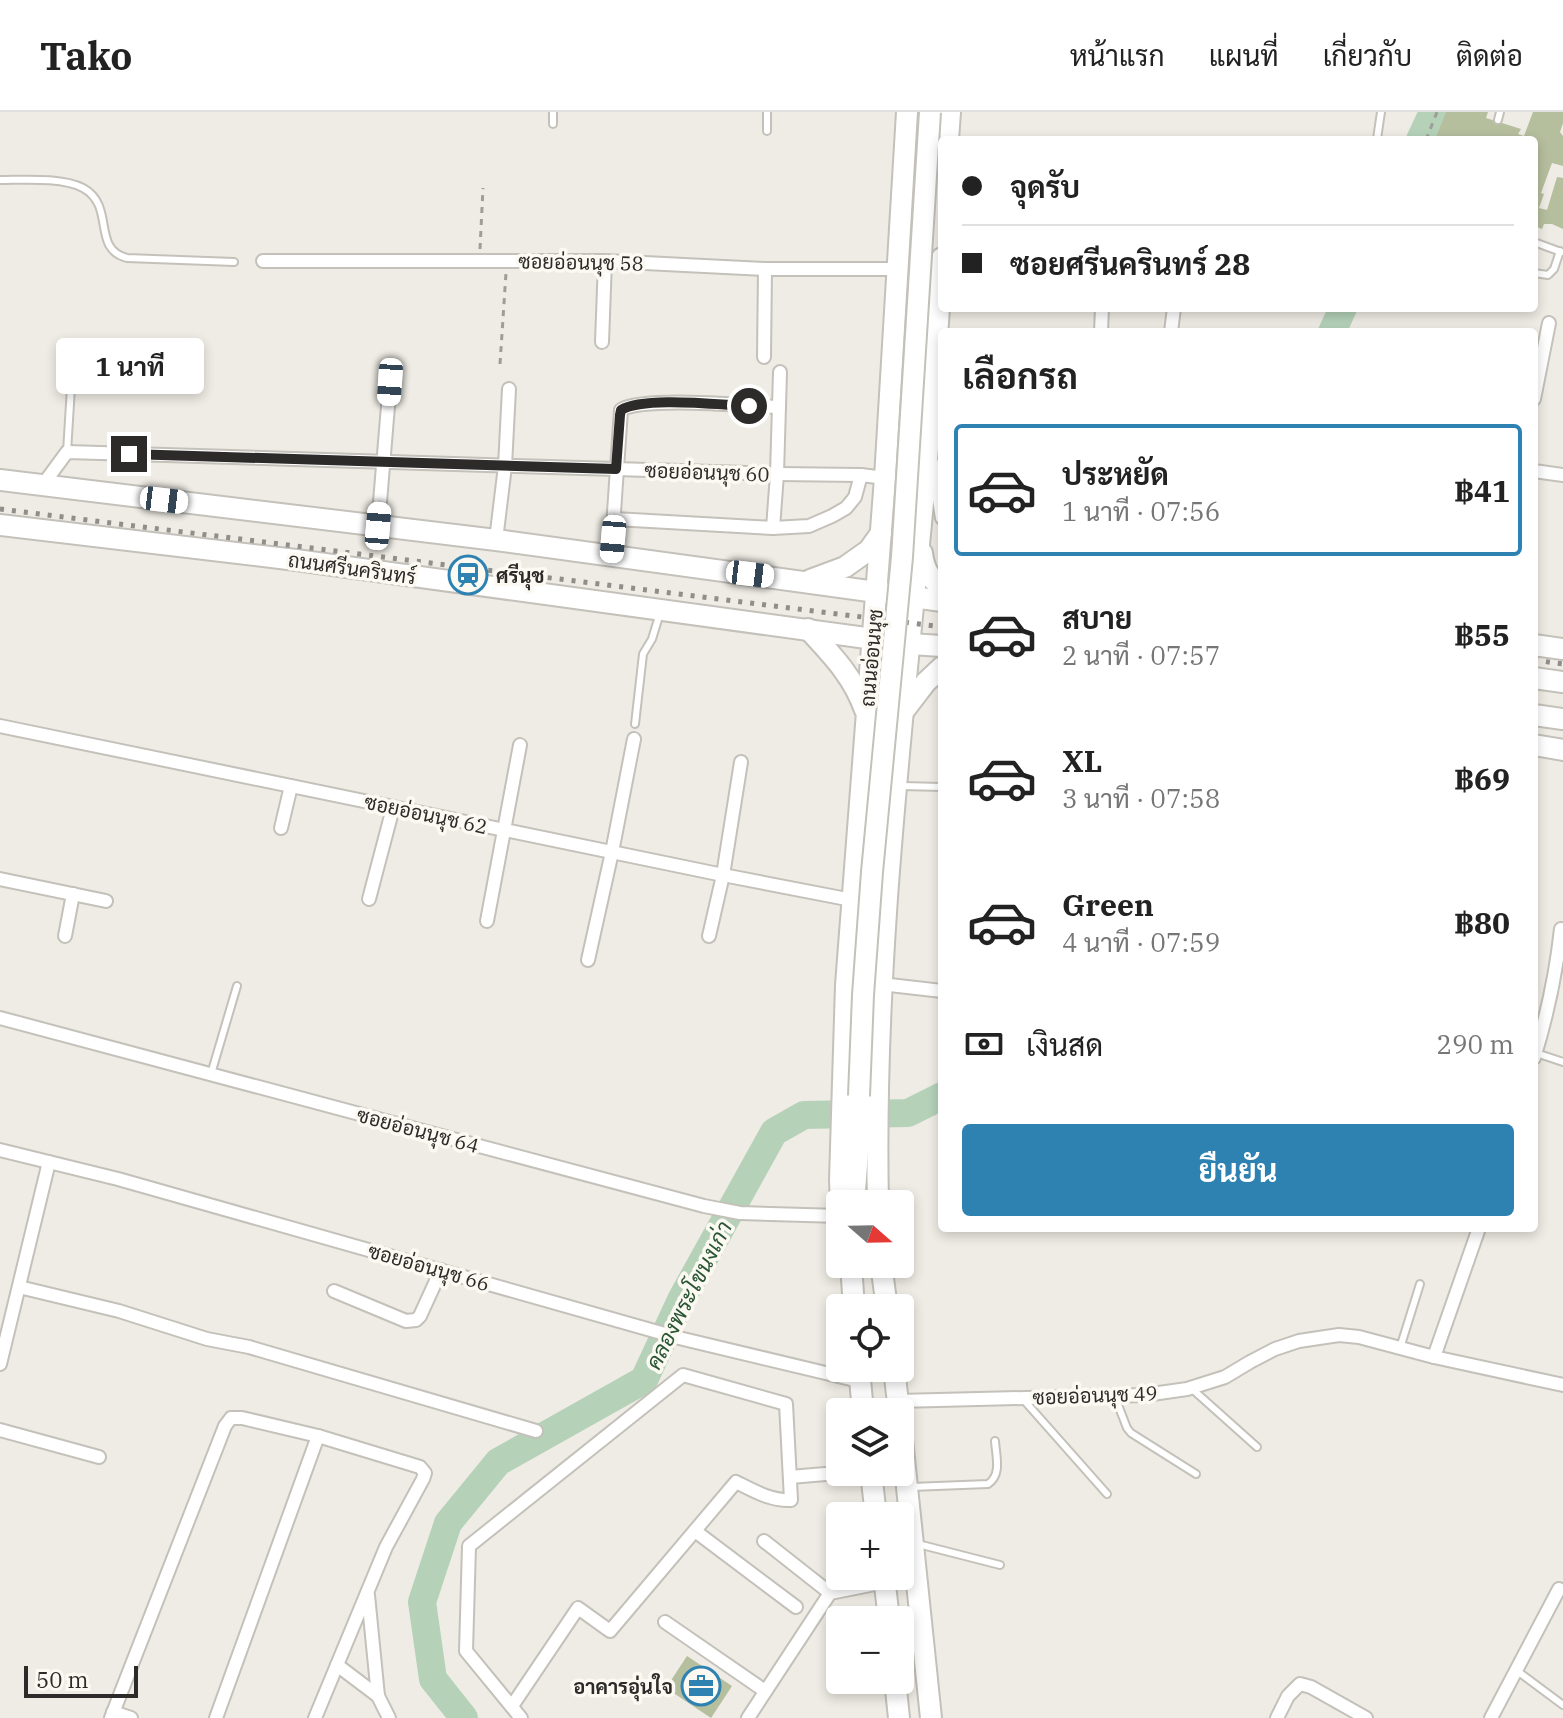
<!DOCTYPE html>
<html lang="th">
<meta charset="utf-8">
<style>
body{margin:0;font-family:"IBM Plex Serif",Sarabun,serif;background:#f6f6f6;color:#222;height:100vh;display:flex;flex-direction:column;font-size:30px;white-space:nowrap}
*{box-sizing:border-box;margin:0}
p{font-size:26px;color:#767676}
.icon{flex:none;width:44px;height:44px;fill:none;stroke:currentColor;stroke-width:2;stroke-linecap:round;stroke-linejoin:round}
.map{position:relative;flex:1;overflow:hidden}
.side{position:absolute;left:938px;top:216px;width:600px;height:904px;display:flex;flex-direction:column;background:#fff;border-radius:8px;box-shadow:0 4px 12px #0003}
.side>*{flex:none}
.top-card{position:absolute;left:938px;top:24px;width:600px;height:176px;border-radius:8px;box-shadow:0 4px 12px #0003;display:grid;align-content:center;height:176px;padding:0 24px;background:#fff}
.needle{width:52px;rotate:110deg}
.buttons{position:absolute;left:826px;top:1078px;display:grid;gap:16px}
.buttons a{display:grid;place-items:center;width:88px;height:88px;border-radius:8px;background:#fff;box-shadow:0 4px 12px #0003;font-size:40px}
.scale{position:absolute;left:24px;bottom:20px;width:114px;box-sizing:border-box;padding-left:8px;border:4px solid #2c2b29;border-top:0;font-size:22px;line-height:28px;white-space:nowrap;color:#2c2b29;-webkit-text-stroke:6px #fcf9f2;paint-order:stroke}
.end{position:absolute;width:36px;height:36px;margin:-18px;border:10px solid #2c2b29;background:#fff;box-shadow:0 0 0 4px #fff}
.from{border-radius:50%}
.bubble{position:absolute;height:56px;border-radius:8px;background:#fff;box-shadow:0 4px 12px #0003;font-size:26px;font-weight:700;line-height:56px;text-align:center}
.car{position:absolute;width:24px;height:48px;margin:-24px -12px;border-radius:10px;box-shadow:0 0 6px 2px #0007;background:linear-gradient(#fff 24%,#345 0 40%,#fff 0 76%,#345 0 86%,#fff 0)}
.top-card b{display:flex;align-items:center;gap:28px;height:76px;font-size:30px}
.top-card b+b{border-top:2px solid #e0e0e0}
.top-card i{width:20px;height:20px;background:#222}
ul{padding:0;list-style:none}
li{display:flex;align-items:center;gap:24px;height:132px;margin:0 16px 12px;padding:0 8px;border:4px solid transparent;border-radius:8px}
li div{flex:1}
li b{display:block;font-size:30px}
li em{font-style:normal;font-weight:700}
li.active{border-color:#2d82b2}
li>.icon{width:72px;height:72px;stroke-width:1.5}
h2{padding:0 24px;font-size:36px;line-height:96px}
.pay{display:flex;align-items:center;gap:20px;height:88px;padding:0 24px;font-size:30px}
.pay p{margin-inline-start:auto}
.button{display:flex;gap:16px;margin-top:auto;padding:16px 24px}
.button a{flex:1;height:92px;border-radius:8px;background:#2d82b2;color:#fff;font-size:32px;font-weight:700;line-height:92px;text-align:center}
header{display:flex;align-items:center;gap:48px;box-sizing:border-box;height:112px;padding:0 40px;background:#fff;border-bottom:2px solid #e0e0e0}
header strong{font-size:38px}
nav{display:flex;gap:44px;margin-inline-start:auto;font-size:28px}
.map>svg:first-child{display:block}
</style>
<header>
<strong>Tako</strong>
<nav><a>หน้าแรก</a><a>แผนที่</a><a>เกี่ยวกับ</a><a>ติดต่อ</a></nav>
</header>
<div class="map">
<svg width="1563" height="1606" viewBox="0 0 1563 1606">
<rect width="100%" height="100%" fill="#efece5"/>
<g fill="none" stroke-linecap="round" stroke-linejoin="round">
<g stroke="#b5d2b9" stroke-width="28">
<path d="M1420,28L1433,0"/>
<path d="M1332,220L1343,196"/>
<path d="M464,1606L433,1567L422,1490L448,1411L498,1350L644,1268L682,1186L774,1020L804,1003L908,1001L942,984"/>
</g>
</g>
<g fill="#b5be9d">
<path d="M1446,0H1488L1486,6L1521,17L1518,22L1524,24L1533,0H1563V11L1560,20L1563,24V54L1552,51L1541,81L1544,82L1539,96L1547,98L1557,65L1563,66V117L1552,112H1544L1542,117L1534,114V28H1435Z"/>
<path d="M687,1544L732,1574L711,1606L666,1576Z"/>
</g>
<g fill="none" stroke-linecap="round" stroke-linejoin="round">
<defs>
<g id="service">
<path d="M1498,8L1500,0"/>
<path d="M553,12V0"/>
<path d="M767,19V0"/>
<path d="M1377,27L1381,0"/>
<path d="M0,68C23,68 62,65 83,76C116,94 91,137 127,146L234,150"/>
<path d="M1534,130L1561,140"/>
<path d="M1534,161L1548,163L1554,157L1560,139"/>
<path d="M67,340L72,259"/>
<path d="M635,612L643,542L652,527L660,501"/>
<path d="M902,674L942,675"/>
<path d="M1536,941L1563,950"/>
<path d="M211,962L237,874"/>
<path d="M1400,1236L1420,1172"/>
<path d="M1191,1276L1257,1335"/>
<path d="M1115,1285L1127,1316L1131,1321L1196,1362"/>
<path d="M1022,1286L1107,1382"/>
<path d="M911,1375L988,1372C1002,1363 996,1344 995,1329"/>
<path d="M918,1432L1000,1453"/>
<path d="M1516,1558L1563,1593"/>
</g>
<g id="minor">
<path d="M263,149H605L765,157H899"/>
<path d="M1101,220L1102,196"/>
<path d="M1171,220L1174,196"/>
<path d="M602,230L605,149"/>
<path d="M764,245L765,157"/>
<path d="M1534,287L1549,211"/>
<path d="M942,352L939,387L942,406"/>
<path d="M1534,359L1563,363"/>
<path d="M42,374L67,340L777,362L861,363L885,366"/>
<path d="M615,407L773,416L809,414L832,404L846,396L855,385L861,363"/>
<path d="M378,414L390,270"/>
<path d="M773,416L777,362L780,260"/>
<path d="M496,428L505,354L509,277"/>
<path d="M611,444L621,298C644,284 747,294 779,295"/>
<path d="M0,614L723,763L852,788"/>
<path d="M281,716L291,674"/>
<path d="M0,767L106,789"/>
<path d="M369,787L393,696"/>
<path d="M487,809L520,633"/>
<path d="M65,824L73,782"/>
<path d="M709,824L723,763L741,650"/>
<path d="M588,848L612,740L634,627"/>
<path d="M881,872L942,879"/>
<path d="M0,906L704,1094L740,1101L840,1104"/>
<path d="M1534,946C1547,904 1556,862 1561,817"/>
<path d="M0,1038L118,1067L679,1226L859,1269"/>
<path d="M19,1175L119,1199L207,1227L249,1235L536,1319"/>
<path d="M334,1179L406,1209L416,1208L420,1204L441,1158"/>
<path d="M1434,1245L1479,1116"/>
<path d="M0,1252L49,1050"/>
<path d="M898,1289L1145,1283L1187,1277L1225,1265L1250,1250L1275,1237L1299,1229L1339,1223L1359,1225L1434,1245L1563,1273"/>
<path d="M0,1318L99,1345"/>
<path d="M790,1365L849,1360"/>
<path d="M695,1419L796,1495"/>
<path d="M764,1429L830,1481"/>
<path d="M368,1483L378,1584"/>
<path d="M665,1510L765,1579"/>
<path d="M337,1553L378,1584L389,1606"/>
<path d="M512,1594L578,1496L610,1519L736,1370C754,1379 771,1389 791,1388L786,1292L683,1263L469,1434L466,1539L521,1606"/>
<path d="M113,1600L131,1606"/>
<path d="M111,1606L225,1314L231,1306H242L318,1324L420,1355L425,1361L423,1367L386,1435L315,1606"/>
<path d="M216,1606L318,1324"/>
<path d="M748,1606L830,1481L885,1470"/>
<path d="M1277,1606L1288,1584L1300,1572L1311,1575L1366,1606"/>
<path d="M1491,1606L1559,1477"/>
</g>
<g id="primary">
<path d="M948,28L950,0"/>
<path d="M0,368L496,428L942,489"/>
<path d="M0,413L296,448L910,532L942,534"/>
<path d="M922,441C924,457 929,466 942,475"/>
<path d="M810,468L845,455L869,438L881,421"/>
<path d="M808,517C832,543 853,564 865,598"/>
<path d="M1534,533L1563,537"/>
<path d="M1534,566L1563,570"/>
<path d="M903,600L926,570L942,555"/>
<path d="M1534,603L1563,607"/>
<path d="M1534,633L1563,638"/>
<path d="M841,1092L840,1068L846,873L885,366L907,0"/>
<path d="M854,1092L858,1039L859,984"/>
<path d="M878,1092C871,775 925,461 942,146"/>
<path d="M851,1152L854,1196"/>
<path d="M881,1152L887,1196"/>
<path d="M859,1256L863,1300"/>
<path d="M894,1256L899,1300"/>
<path d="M900,1308L931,1606"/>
<path d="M871,1360L876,1404"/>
<path d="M884,1464L889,1508"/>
<path d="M895,1568L899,1606"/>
</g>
</defs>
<use href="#service" stroke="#c4c1ba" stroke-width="10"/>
<use href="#minor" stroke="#c4c1ba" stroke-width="16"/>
<use href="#primary" stroke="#c4c1ba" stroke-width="24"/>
<g stroke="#9f9d98" stroke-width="3" stroke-dasharray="6 6" stroke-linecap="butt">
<path d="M1426,28L1437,0"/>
<path d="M480,137L483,76"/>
<path d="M500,252L506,161"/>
</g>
<use href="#service" stroke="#fff" stroke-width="6"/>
<use href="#minor" stroke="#fff" stroke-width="12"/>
<use href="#primary" stroke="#fff" stroke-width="20"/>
<g stroke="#908e8a" stroke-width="5" stroke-dasharray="4 8" stroke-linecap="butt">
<path d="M0,397L942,515"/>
<path d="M1534,548L1563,552"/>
</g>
<defs>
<path id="primary-bridge" d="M859,984L863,883L872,760L902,445L930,0"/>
</defs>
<use href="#primary-bridge" stroke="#c4c1ba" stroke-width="24" stroke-linecap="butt"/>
<use href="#primary-bridge" stroke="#fff" stroke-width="20"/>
</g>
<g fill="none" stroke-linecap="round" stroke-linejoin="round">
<path stroke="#2c2b29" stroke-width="10" d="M129,342L616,357L620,303L621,298C644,284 720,293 749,294"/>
</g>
<defs>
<symbol id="station-ring" viewBox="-11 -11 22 22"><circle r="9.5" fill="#fcf9f2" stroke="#2d82b2" stroke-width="1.5"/><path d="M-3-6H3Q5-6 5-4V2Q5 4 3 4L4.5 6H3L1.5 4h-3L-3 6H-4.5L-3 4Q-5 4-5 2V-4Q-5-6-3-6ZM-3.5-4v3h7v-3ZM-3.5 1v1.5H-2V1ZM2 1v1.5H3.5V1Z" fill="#2d82b2"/></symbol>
<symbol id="office-ring" viewBox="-11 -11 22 22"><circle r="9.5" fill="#fcf9f2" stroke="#2d82b2" stroke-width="1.5"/><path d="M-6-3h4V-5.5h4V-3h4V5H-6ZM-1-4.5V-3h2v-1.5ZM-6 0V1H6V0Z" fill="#2d82b2"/></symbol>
</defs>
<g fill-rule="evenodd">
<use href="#station-ring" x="446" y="441" width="44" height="44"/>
<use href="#office-ring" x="679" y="1552" width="44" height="44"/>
</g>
<g text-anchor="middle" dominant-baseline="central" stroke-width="7" stroke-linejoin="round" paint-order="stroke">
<g font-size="20" fill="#2c2b29" stroke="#fcf9f2">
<text transform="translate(581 150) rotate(1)">ซอยอ่อนนุช 58</text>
<text transform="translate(707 360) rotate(2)">ซอยอ่อนนุช 60</text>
<text transform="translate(352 456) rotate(8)">ถนนศรีนครินทร์</text>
<text transform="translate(871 546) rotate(-85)">ถนนอ่อนนุช</text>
<text transform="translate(426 702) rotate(12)">ซอยอ่อนนุช 62</text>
<text transform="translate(418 1018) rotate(15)">ซอยอ่อนนุช 64</text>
<text transform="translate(429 1155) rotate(16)">ซอยอ่อนนุช 66</text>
<text transform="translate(1095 1283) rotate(-2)">ซอยอ่อนนุช 49</text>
</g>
<g font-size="20" font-weight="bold" fill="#2c2b29" stroke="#fcf9f2" text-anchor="start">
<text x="496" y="463">ศรีนุช</text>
<text x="673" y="1574" text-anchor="end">อาคารอุ่นใจ</text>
</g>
<g font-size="22" font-style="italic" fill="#285532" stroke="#fcf9f2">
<text transform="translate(688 1183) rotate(-63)">คลองพระโขนงเก่า</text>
</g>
</g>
</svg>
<div class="buttons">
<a><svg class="needle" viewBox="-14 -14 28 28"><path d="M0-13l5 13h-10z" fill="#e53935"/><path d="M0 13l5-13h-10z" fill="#767676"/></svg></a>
<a><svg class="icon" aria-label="locate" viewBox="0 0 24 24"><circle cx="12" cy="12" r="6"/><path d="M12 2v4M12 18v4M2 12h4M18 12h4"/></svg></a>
<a><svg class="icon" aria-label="layers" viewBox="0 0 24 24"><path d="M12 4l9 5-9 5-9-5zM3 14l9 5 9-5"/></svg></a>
<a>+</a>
<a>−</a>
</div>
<div class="scale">50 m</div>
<i class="end from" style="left:749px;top:294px"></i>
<i class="end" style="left:129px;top:342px"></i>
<div class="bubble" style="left:56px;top:226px;width:148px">1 นาที</div>
<i class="car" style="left:390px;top:270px;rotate:184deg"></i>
<i class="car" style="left:164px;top:388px;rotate:97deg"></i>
<i class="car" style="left:378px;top:414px;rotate:5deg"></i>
<i class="car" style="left:613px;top:427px;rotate:185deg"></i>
<i class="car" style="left:750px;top:462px;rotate:97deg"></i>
<div class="top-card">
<b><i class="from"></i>จุดรับ</b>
<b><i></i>ซอยศรีนครินทร์ 28</b>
</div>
<section class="side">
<h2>เลือกรถ</h2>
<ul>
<li class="active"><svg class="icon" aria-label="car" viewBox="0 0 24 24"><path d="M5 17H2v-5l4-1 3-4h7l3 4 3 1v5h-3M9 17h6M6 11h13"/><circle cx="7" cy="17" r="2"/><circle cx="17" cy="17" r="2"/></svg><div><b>ประหยัด</b><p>1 นาที · 07:56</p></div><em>฿41</em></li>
<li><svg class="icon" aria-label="car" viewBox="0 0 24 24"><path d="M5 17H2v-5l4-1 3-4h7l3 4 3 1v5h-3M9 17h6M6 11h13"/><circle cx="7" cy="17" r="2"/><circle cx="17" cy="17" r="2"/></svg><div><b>สบาย</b><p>2 นาที · 07:57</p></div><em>฿55</em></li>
<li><svg class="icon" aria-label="car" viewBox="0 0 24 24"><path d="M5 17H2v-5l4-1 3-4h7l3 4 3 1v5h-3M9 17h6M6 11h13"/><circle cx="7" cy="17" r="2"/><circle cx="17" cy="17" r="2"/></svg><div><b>XL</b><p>3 นาที · 07:58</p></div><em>฿69</em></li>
<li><svg class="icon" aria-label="car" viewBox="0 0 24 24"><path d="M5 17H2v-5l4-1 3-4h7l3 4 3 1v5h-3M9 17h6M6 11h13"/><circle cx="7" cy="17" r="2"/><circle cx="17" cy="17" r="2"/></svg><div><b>Green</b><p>4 นาที · 07:59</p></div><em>฿80</em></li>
</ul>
<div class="pay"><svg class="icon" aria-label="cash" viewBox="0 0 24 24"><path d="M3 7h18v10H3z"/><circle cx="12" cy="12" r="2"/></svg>เงินสด<p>290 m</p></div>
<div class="button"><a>ยืนยัน</a></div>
</section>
</div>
